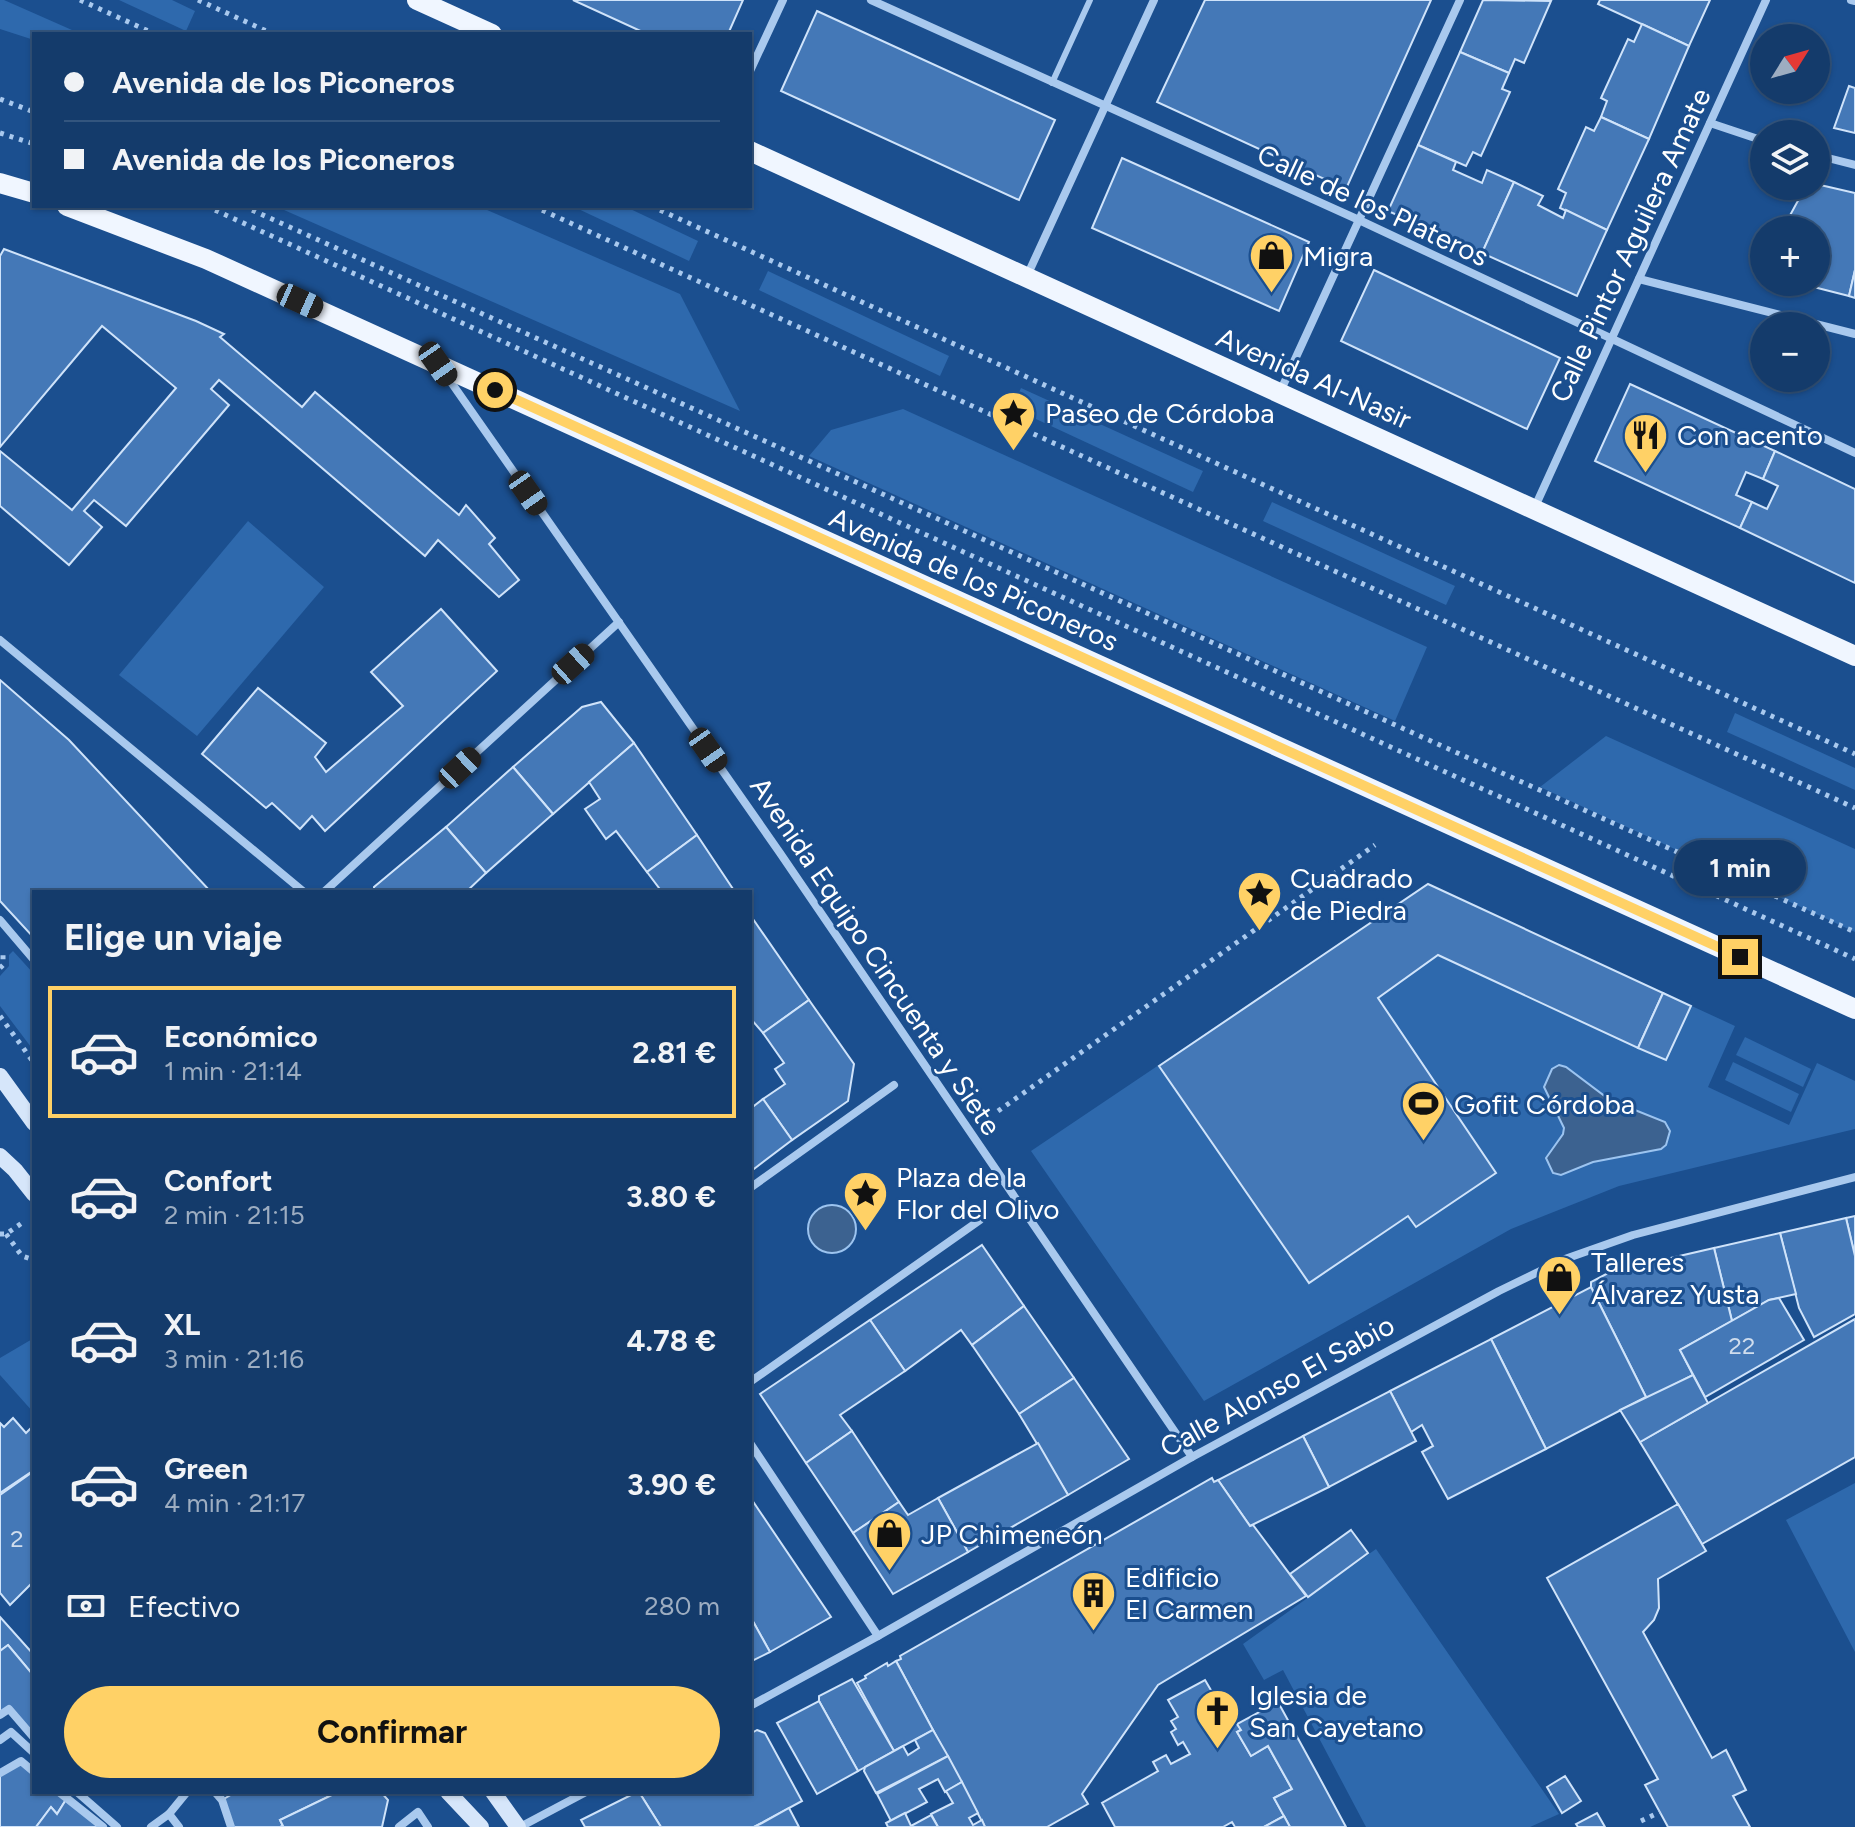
<!DOCTYPE html>
<html lang="es">
<meta charset="utf-8">
<style>
body{margin:0;font-family:Figtree,sans-serif;background:#1d4271;color:#f1f3f6;height:100vh;display:flex;flex-direction:column;font-size:30px;white-space:nowrap}
*{box-sizing:border-box;margin:0}
p{font-size:26px;color:#9dadc1}
.icon{flex:none;width:44px;height:44px;fill:none;stroke:currentColor;stroke-width:2;stroke-linecap:round;stroke-linejoin:round}
.map{position:relative;flex:1;overflow:hidden}
.side{position:absolute;left:32px;top:890px;width:720px;height:904px;display:flex;flex-direction:column;background:#143b6b;border-radius:0px;box-shadow:0 2px 6px #0004,0 0 0 2px #33557e}
.side>*{flex:none}
.hud{position:absolute;left:32px;top:32px;width:720px;height:176px;border-radius:0px;box-shadow:0 2px 6px #0004,0 0 0 2px #33557e;display:grid;align-content:center;height:176px;padding:0 32px;background:#143b6b}
.needle{width:52px;rotate:53deg}
.fabs{position:absolute;left:1750px;top:24px;display:grid;gap:16px}
.fabs a{display:grid;place-items:center;width:80px;height:80px;border-radius:50%;background:#143b6b;box-shadow:0 2px 6px #0004,0 0 0 2px #33557e;font-size:40px}
.end{position:absolute;width:36px;height:36px;margin:-18px;border:10px solid #ffd166;background:#111;box-shadow:0 0 0 4px #111}
.from{border-radius:50%}
.bubble{position:absolute;height:56px;border-radius:28px;background:#143b6b;box-shadow:0 2px 6px #0004,0 0 0 2px #33557e;font-size:26px;font-weight:700;line-height:56px;text-align:center}
.car{position:absolute;width:24px;height:48px;margin:-24px -12px;border-radius:10px;box-shadow:0 0 6px 2px #0007;background:linear-gradient(#222 24%,#8ab4d8 0 40%,#222 0 76%,#8ab4d8 0 86%,#222 0)}
.hud b{display:flex;align-items:center;gap:28px;height:76px;font-size:30px}
.hud b+b{border-top:2px solid #33557e}
.hud i{width:20px;height:20px;background:#f1f3f6}
ul{padding:0;list-style:none}
li{display:flex;align-items:center;gap:24px;height:132px;margin:0 16px 12px;padding:0 16px;border:4px solid transparent;border-radius:0px}
li div{flex:1}
li b{display:block;font-size:30px}
li em{font-style:normal;font-weight:700}
li.on{border-color:#ffd166}
li>.icon{width:72px;height:72px;stroke-width:1.5}
h2{padding:0 32px;font-size:36px;line-height:96px}
.pay{display:flex;align-items:center;gap:20px;height:88px;padding:0 32px;font-size:30px}
.pay p{margin-inline-start:auto}
.primary-button{display:flex;gap:16px;margin-top:auto;padding:16px 32px}
.primary-button a{flex:1;height:92px;border-radius:48px;background:#ffd166;color:#111;font-size:32px;font-weight:700;line-height:92px;text-align:center}
.map>svg:first-child{display:block}
</style>
<div class="map">
<svg width="1855" height="1827" viewBox="0 0 1855 1827">
<rect width="100%" height="100%" fill="#1b4f8f"/>
<g fill="#2e69ad">
<path d="M0,0H4L81,34H34V40L0,29Z"/>
<path d="M119,0H172L195,11L186,31Z"/>
<path d="M275,206H478L680,294L740,411Z"/>
<path d="M572,206H624L698,241L689,261Z"/>
<path d="M768,271L949,356L940,376L759,290Z"/>
<path d="M1021,388L1203,471L1193,492L1012,408Z"/>
<path d="M903,409L1427,647L1395,721L809,456L831,430Z"/>
<path d="M1272,502L1455,586L1446,605L1263,521Z"/>
<path d="M248,521L324,587L197,736L119,675Z"/>
<path d="M1735,713L1855,768V790L1727,732Z"/>
<path d="M1606,736L1855,849V932L1540,787Z"/>
<path d="M1428,884L1735,1026L1708,1087L1789,1125L1817,1063L1855,1081V1129L1619,1186L1511,1229L1204,1401L1031,1151Z"/>
<path d="M13,951L34,974V1051L0,1006V976L9,966V955Z"/>
<path d="M1745,1037L1811,1069L1803,1087L1736,1055Z"/>
<path d="M1733,1062L1799,1094L1791,1112L1725,1080Z"/>
<path d="M34,1338V1413L0,1375V1358Z"/>
<path d="M1855,1483V1652L1786,1520Z"/>
<path d="M1376,1549L1559,1814L1530,1827H1366L1283,1670L1264,1680L1243,1644Z"/>
</g>
<g fill="#3c6290" stroke="#9cc4f0" stroke-width="2">
<path d="M1559,1065L1566,1067L1610,1100L1665,1122L1670,1131L1666,1145L1661,1149L1593,1162L1561,1175L1553,1173L1546,1158L1563,1134L1564,1128L1544,1087L1552,1069Z"/>
<circle cx="832" cy="1229" r="24"/>
</g>
<g fill="#4478b7" stroke="#cfe3fa" stroke-width="2">
<path d="M573,0H743L728,34H647Z"/>
<path d="M1205,0H1431L1346,189L1157,102Z"/>
<path d="M1483,0L1551,1L1524,63L1515,59L1509,73L1460,52Z"/>
<path d="M1600,0H1710L1689,46L1598,4Z"/>
<path d="M817,11L1055,120L1019,200L781,91Z"/>
<path d="M1642,24L1689,46L1649,139L1601,117L1607,101L1601,98L1628,39L1634,42Z"/>
<path d="M1460,52L1509,73L1502,89L1510,92L1481,156L1473,152L1466,166L1418,145Z"/>
<path d="M1849,86L1855,88V133L1834,128Z"/>
<path d="M1601,117L1649,139L1607,230L1560,208L1566,193L1558,189L1586,127L1594,131Z"/>
<path d="M1418,145L1456,162L1453,170L1482,183L1487,170L1514,182L1482,253L1388,211Z"/>
<path d="M1122,158L1309,242L1279,311L1092,228Z"/>
<path d="M1514,182L1543,196L1538,205L1563,218L1566,210L1607,230L1577,296L1482,253Z"/>
<path d="M1816,184L1855,193V270L1849,296L1794,282H1816V230H1782L1806,186H1816Z"/>
<path d="M4,249L196,321L224,334L220,337L302,407L315,392L459,515L466,505L495,538L489,544L519,580L499,597L438,540L425,556L219,380L211,389L229,405L126,526L94,500L84,511L102,527L69,565L0,506V451L72,510L176,388L102,326L0,447V256Z"/>
<path d="M1374,270L1560,358L1527,429L1341,341Z"/>
<path d="M1855,270V298L1849,296Z"/>
<path d="M1630,384L1775,451L1763,479L1746,472L1736,495L1752,502L1740,528L1595,461Z"/>
<path d="M1775,451L1855,489V583L1740,528L1752,502L1767,509L1778,486L1763,479Z"/>
<path d="M441,609L497,671L325,831L312,816L300,829L272,803L266,808L202,754L258,688L326,743L315,757L326,772L403,706L371,672Z"/>
<path d="M0,680L69,740L211,892H34V938L0,901Z"/>
<path d="M601,702L634,743L553,814L513,767L582,707Z"/>
<path d="M634,743L697,835L647,872L616,831L606,839L585,809L600,799L589,782Z"/>
<path d="M513,767L553,814L486,873L446,827Z"/>
<path d="M446,827L486,873L466,892H374V887Z"/>
<path d="M697,835L735,892H653L659,888L647,872Z"/>
<path d="M1428,884L1663,993L1638,1048L1438,955L1378,998L1496,1173L1416,1227L1408,1216L1309,1283L1159,1066Z"/>
<path d="M753,919L809,1000L763,1033L750,1018V921Z"/>
<path d="M1663,993L1691,1006L1666,1060L1638,1048Z"/>
<path d="M809,1000L854,1064L848,1101L792,1140L763,1099L785,1084L775,1069L784,1063L763,1033Z"/>
<path d="M763,1099L792,1140L750,1172V1109Z"/>
<path d="M1855,1216V1256L1846,1218Z"/>
<path d="M1846,1218L1855,1256V1314L1814,1337L1799,1308L1780,1233Z"/>
<path d="M1780,1233L1796,1294L1769,1300L1732,1321L1714,1248Z"/>
<path d="M982,1245L1024,1306L972,1345L961,1330L905,1371L870,1320Z"/>
<path d="M1714,1248L1732,1321L1680,1350L1693,1375L1647,1399L1591,1287V1282L1610,1272Z"/>
<path d="M1591,1287L1646,1397L1546,1449L1491,1339Z"/>
<path d="M1779,1298L1804,1340L1705,1397L1680,1350L1769,1300Z"/>
<path d="M1024,1306L1074,1378L1019,1414L972,1345Z"/>
<path d="M1855,1319V1457L1702,1544L1640,1442Z"/>
<path d="M870,1320L905,1371L840,1415L852,1431L806,1463L760,1394Z"/>
<path d="M1491,1339L1546,1449L1448,1499L1422,1452L1433,1446L1422,1425L1411,1432L1390,1391Z"/>
<path d="M1693,1375L1708,1403L1640,1442L1620,1410Z"/>
<path d="M1074,1378L1129,1459L1068,1495L1019,1414Z"/>
<path d="M1390,1391L1416,1441L1329,1487L1303,1436Z"/>
<path d="M13,1418L26,1433L34,1425V1470L0,1493V1423L4,1427Z"/>
<path d="M852,1431L899,1502L853,1533L806,1463Z"/>
<path d="M1303,1436L1329,1487L1250,1526L1218,1480Z"/>
<path d="M1038,1443L1068,1495L968,1552L938,1498Z"/>
<path d="M34,1471V1581L10,1605L0,1593V1495Z"/>
<path d="M1212,1478L1214,1482L1218,1480L1250,1526L1253,1525L1306,1596L1158,1685L1082,1794L1088,1804L1047,1827H985L896,1661L901,1659L900,1656Z"/>
<path d="M750,1497L831,1617L770,1652L750,1616Z"/>
<path d="M938,1498L968,1552L893,1594L853,1533L899,1502L908,1515Z"/>
<path d="M1678,1504L1706,1551L1658,1579L1659,1608L1654,1620L1643,1632L1712,1758L1726,1750L1746,1790L1733,1796L1750,1827H1668L1645,1785L1658,1779L1547,1578Z"/>
<path d="M1351,1530L1368,1553L1308,1597L1290,1574Z"/>
<path d="M750,1616L770,1652L750,1662Z"/>
<path d="M0,1617L34,1655V1676L8,1645L0,1651Z"/>
<path d="M8,1645L34,1676V1738L9,1709L0,1715V1651Z"/>
<path d="M896,1661L933,1730L894,1751L857,1683L866,1678L865,1676L887,1663L888,1666Z"/>
<path d="M852,1679L894,1751L858,1771L819,1701V1696Z"/>
<path d="M1205,1680L1215,1697L1221,1693L1241,1730L1237,1732L1251,1756L1268,1746L1292,1789L1274,1798L1284,1816L1264,1827H1235L1232,1822L1223,1827H1115L1102,1803L1158,1771L1153,1762L1166,1755L1171,1764L1190,1754L1183,1742L1178,1745L1171,1732L1176,1729L1171,1721L1178,1717L1168,1700Z"/>
<path d="M819,1701L858,1771L817,1794L777,1723Z"/>
<path d="M1278,1702L1318,1775L1346,1827H1290L1274,1798L1292,1789L1268,1746L1251,1756L1237,1732L1241,1730L1237,1724Z"/>
<path d="M757,1730L765,1733L802,1801L754,1827H661L639,1792H750V1734Z"/>
<path d="M933,1730L948,1756L876,1793L864,1771L865,1767L903,1746L908,1755L919,1748L915,1740Z"/>
<path d="M948,1756L962,1782L945,1792L938,1779L919,1789L927,1802L891,1821L877,1794Z"/>
<path d="M21,1761L34,1772V1792H59L67,1798L57,1814L51,1807L36,1827H0V1773Z"/>
<path d="M1565,1776L1581,1801L1562,1813L1547,1787Z"/>
<path d="M962,1782L978,1813L969,1818L973,1825L982,1820L985,1827H938L931,1814L953,1803L946,1791Z"/>
<path d="M236,1792H331L332,1795L280,1820L283,1826L280,1827H231L222,1800Z"/>
<path d="M331,1792H381L388,1800L382,1827H280L283,1826L280,1820L332,1795Z"/>
<path d="M637,1792H639L661,1827H585L581,1820Z"/>
<path d="M67,1798L103,1827H36L51,1807L57,1814Z"/>
<path d="M789,1808L799,1827H754L762,1823Z"/>
<path d="M905,1813L911,1826L931,1815L938,1827H888L886,1823Z"/>
<path d="M1597,1813L1605,1827H1578L1576,1824Z"/>
<path d="M1284,1816L1290,1827H1264Z"/>
</g>
<g fill="none" stroke-linecap="round" stroke-linejoin="round">
<g stroke="#a9c9ee" stroke-width="5" stroke-dasharray="4 6" stroke-linecap="butt">
<path d="M80,0L155,34"/>
<path d="M198,0L273,34"/>
<path d="M0,99L34,112"/>
<path d="M0,133L34,144"/>
<path d="M206,206L1855,959"/>
<path d="M243,206L1855,932"/>
<path d="M533,206L1855,808"/>
<path d="M651,206L1855,754"/>
<path d="M0,968L3,965V954"/>
<path d="M0,1016L34,1063"/>
<path d="M998,1111L1375,845"/>
<path d="M0,1234H6L22,1223"/>
<path d="M6,1234L22,1256L34,1260"/>
<path d="M1641,1821L1660,1812"/>
</g>
<path stroke="#a9c9ee" stroke-width="6" d="M1052,83L1090,0"/>
<g stroke="#a9c9ee" stroke-width="8">
<path d="M871,0L1359,220L1855,453"/>
<path d="M1851,0L1855,1"/>
<path d="M750,71L783,0"/>
<path d="M1710,123L1764,141"/>
<path d="M1816,155L1855,165"/>
<path d="M1027,276L1154,0"/>
<path d="M1639,279L1855,334"/>
<path d="M446,375L780,853L1192,1457"/>
<path d="M1280,392L1460,0"/>
<path d="M1534,509L1766,0"/>
<path d="M0,640L304,892"/>
<path d="M324,892L619,622"/>
<path d="M0,920L34,960"/>
<path d="M750,1188L894,1085"/>
<path d="M750,1382L980,1220"/>
<path d="M750,1443L878,1636"/>
<path d="M750,1706L878,1636L1192,1457L1499,1291L1565,1259L1633,1235L1855,1177"/>
<path d="M0,1715L9,1709L34,1738"/>
<path d="M0,1740L11,1732L34,1753"/>
<path d="M0,1773L21,1761L34,1772"/>
<path d="M59,1792L103,1827"/>
<path d="M77,1792L117,1827"/>
<path d="M215,1792L222,1800L231,1827"/>
<path d="M169,1814L179,1827"/>
<path d="M151,1827L169,1814L187,1792"/>
<path d="M399,1827L418,1812L428,1827"/>
<path d="M520,1827L586,1792"/>
</g>
<g stroke="#d6e6fa" stroke-width="16">
<path d="M0,1076L34,1123"/>
<path d="M0,1156L15,1170L34,1194"/>
<path d="M448,1792L481,1827"/>
<path d="M493,1792L518,1827"/>
</g>
<g stroke="#f0f6ff" stroke-width="20">
<path d="M417,0L492,34"/>
<path d="M750,151L1855,656"/>
<path d="M0,183L34,193"/>
<path d="M67,206L206,259L1855,1009"/>
</g>
</g>
<g fill="none" stroke-linecap="round" stroke-linejoin="round">
<path stroke="#ffd166" stroke-width="10" d="M495,390L1740,957"/>
</g>
<defs>
<symbol id="shop-pin" viewBox="-11 -11 22 30"><path d="M0 17L-7.5 6A9.5 9.5 0 1 1 7.5 6Z" fill="#ffd166" stroke="#1b4f8f"/><path d="M-5-2.5h2.3a2.7 3.5 0 0 1 5.4 0H5L5.5 6h-11ZM-1.5-2.5h3a1.5 2.3 0 0 0-3 0Z" fill="#111"/></symbol>
<symbol id="sight-pin" viewBox="-11 -11 22 30"><path d="M0 17L-7.5 6A9.5 9.5 0 1 1 7.5 6Z" fill="#ffd166" stroke="#1b4f8f"/><path d="M0-6L1.8-2.2L6-1.7L2.9 1.2L3.7 5.4L0 3.3L-3.7 5.4L-2.9 1.2L-6-1.7L-1.8-2.2Z" fill="#111"/></symbol>
<symbol id="restaurant-pin" viewBox="-11 -11 22 30"><path d="M0 17L-7.5 6A9.5 9.5 0 1 1 7.5 6Z" fill="#ffd166" stroke="#1b4f8f"/><path d="M-5-6h1v4h1v-4h1v4h1v-4h1v5L-1.5 .5V6h-2V.5L-5-1ZM5-6V6H3V1.5H1.5Q1.5-4 5-6Z" fill="#111"/></symbol>
<symbol id="stadium-pin" viewBox="-11 -11 22 30"><path d="M0 17L-7.5 6A9.5 9.5 0 1 1 7.5 6Z" fill="#ffd166" stroke="#1b4f8f"/><path d="M0-5a6.5 5 0 1 0 0 10a6.5 5 0 1 0 0-10ZM-3.5-1.8h7v3.6h-7Z" fill="#111"/></symbol>
<symbol id="building-pin" viewBox="-11 -11 22 30"><path d="M0 17L-7.5 6A9.5 9.5 0 1 1 7.5 6Z" fill="#ffd166" stroke="#1b4f8f"/><path d="M-4-6H4V6H1V3H-1V6H-4ZM-2.5-4.3h1.7v1.8h-1.7ZM.8-4.3h1.7v1.8H.8ZM-2.5-1h1.7V.8h-1.7ZM.8-1h1.7V.8H.8Z" fill="#111"/></symbol>
<symbol id="church-pin" viewBox="-11 -11 22 30"><path d="M0 17L-7.5 6A9.5 9.5 0 1 1 7.5 6Z" fill="#ffd166" stroke="#1b4f8f"/><path d="M-1.2-6h2.4v3.5h3.3v2.4h-3.3V6h-2.4V-.1h-3.3v-2.4h3.3Z" fill="#111"/></symbol>
</defs>
<g fill-rule="evenodd">
<use href="#shop-pin" x="1246" y="230" width="51" height="69"/>
<use href="#sight-pin" x="988" y="388" width="51" height="69"/>
<use href="#restaurant-pin" x="1620" y="410" width="51" height="69"/>
<use href="#sight-pin" x="1234" y="868" width="51" height="69"/>
<use href="#stadium-pin" x="1398" y="1078" width="51" height="69"/>
<use href="#sight-pin" x="840" y="1168" width="51" height="69"/>
<use href="#shop-pin" x="1534" y="1252" width="51" height="69"/>
<use href="#shop-pin" x="864" y="1508" width="51" height="69"/>
<use href="#building-pin" x="1068" y="1568" width="51" height="69"/>
<use href="#church-pin" x="1192" y="1686" width="51" height="69"/>
</g>
<g text-anchor="middle" dominant-baseline="central" stroke-width="6" stroke-linejoin="round" paint-order="stroke">
<g font-size="24" fill="#d0dded">
<text x="1742" y="1345">22</text>
<text x="17" y="1538">2</text>
</g>
<g font-size="28" fill="#fff" stroke="#1b4f8f">
<text transform="translate(1373 205) rotate(25)">Calle de los Plateros</text>
<text transform="translate(1630 245) rotate(-65)">Calle Pintor Aguilera Amate</text>
<text transform="translate(1314 378) rotate(24)">Avenida Al-Nasir</text>
<text transform="translate(974 579) rotate(24)">Avenida de los Piconeros</text>
<text transform="translate(876 956) rotate(56)">Avenida Equipo Cincuenta y Siete</text>
<text transform="translate(1277 1386) rotate(-29)">Calle Alonso El Sabio</text>
</g>
<g font-size="28" fill="#fff" stroke="#1b4f8f" text-anchor="start">
<text x="1303" y="256">Migra</text>
<text x="1045" y="413">Paseo de Córdoba</text>
<text x="1677" y="435">Con acento</text>
<text x="1290" y="878">Cuadrado<tspan x="1290" dy="32">de Piedra</tspan></text>
<text x="1454" y="1104">Gofit Córdoba</text>
<text x="896" y="1177">Plaza de la<tspan x="896" dy="32">Flor del Olivo</tspan></text>
<text x="1591" y="1262">Talleres<tspan x="1591" dy="32">Álvarez Yusta</tspan></text>
<text x="921" y="1534">JP Chimeneón</text>
<text x="1125" y="1577">Edificio<tspan x="1125" dy="32">El Carmen</tspan></text>
<text x="1249" y="1695">Iglesia de<tspan x="1249" dy="32">San Cayetano</tspan></text>
</g>
</g>
</svg>
<div class="fabs">
<a><svg class="needle" viewBox="-14 -14 28 28"><path d="M0-13l5 13h-10z" fill="#e53935"/><path d="M0 13l5-13h-10z" fill="#9dadc1"/></svg></a>
<a><svg class="icon" aria-label="layers" viewBox="0 0 24 24"><path d="M12 4l9 5-9 5-9-5zM3 14l9 5 9-5"/></svg></a>
<a>+</a>
<a>−</a>
</div>
<i class="end from" style="left:495px;top:390px"></i>
<i class="end" style="left:1740px;top:957px"></i>
<div class="bubble" style="left:1674px;top:840px;width:132px">1 min</div>
<i class="car" style="left:300px;top:301px;rotate:114deg"></i>
<i class="car" style="left:438px;top:364px;rotate:145deg"></i>
<i class="car" style="left:528px;top:493px;rotate:145deg"></i>
<i class="car" style="left:573px;top:664px;rotate:48deg"></i>
<i class="car" style="left:708px;top:750px;rotate:145deg"></i>
<i class="car" style="left:460px;top:768px;rotate:47deg"></i>
<div class="hud">
<b><i class="from"></i>Avenida de los Piconeros</b>
<b><i></i>Avenida de los Piconeros</b>
</div>
<section class="side">
<h2>Elige un viaje</h2>
<ul>
<li class="on"><svg class="icon" aria-label="car" viewBox="0 0 24 24"><path d="M5 17H2v-5l4-1 3-4h7l3 4 3 1v5h-3M9 17h6M6 11h13"/><circle cx="7" cy="17" r="2"/><circle cx="17" cy="17" r="2"/></svg><div><b>Económico</b><p>1 min · 21:14</p></div><em>2.81 €</em></li>
<li><svg class="icon" aria-label="car" viewBox="0 0 24 24"><path d="M5 17H2v-5l4-1 3-4h7l3 4 3 1v5h-3M9 17h6M6 11h13"/><circle cx="7" cy="17" r="2"/><circle cx="17" cy="17" r="2"/></svg><div><b>Confort</b><p>2 min · 21:15</p></div><em>3.80 €</em></li>
<li><svg class="icon" aria-label="car" viewBox="0 0 24 24"><path d="M5 17H2v-5l4-1 3-4h7l3 4 3 1v5h-3M9 17h6M6 11h13"/><circle cx="7" cy="17" r="2"/><circle cx="17" cy="17" r="2"/></svg><div><b>XL</b><p>3 min · 21:16</p></div><em>4.78 €</em></li>
<li><svg class="icon" aria-label="car" viewBox="0 0 24 24"><path d="M5 17H2v-5l4-1 3-4h7l3 4 3 1v5h-3M9 17h6M6 11h13"/><circle cx="7" cy="17" r="2"/><circle cx="17" cy="17" r="2"/></svg><div><b>Green</b><p>4 min · 21:17</p></div><em>3.90 €</em></li>
</ul>
<div class="pay"><svg class="icon" aria-label="cash" viewBox="0 0 24 24"><path d="M3 7h18v10H3z"/><circle cx="12" cy="12" r="2"/></svg>Efectivo<p>280 m</p></div>
<div class="primary-button"><a>Confirmar</a></div>
</section>
</div>
